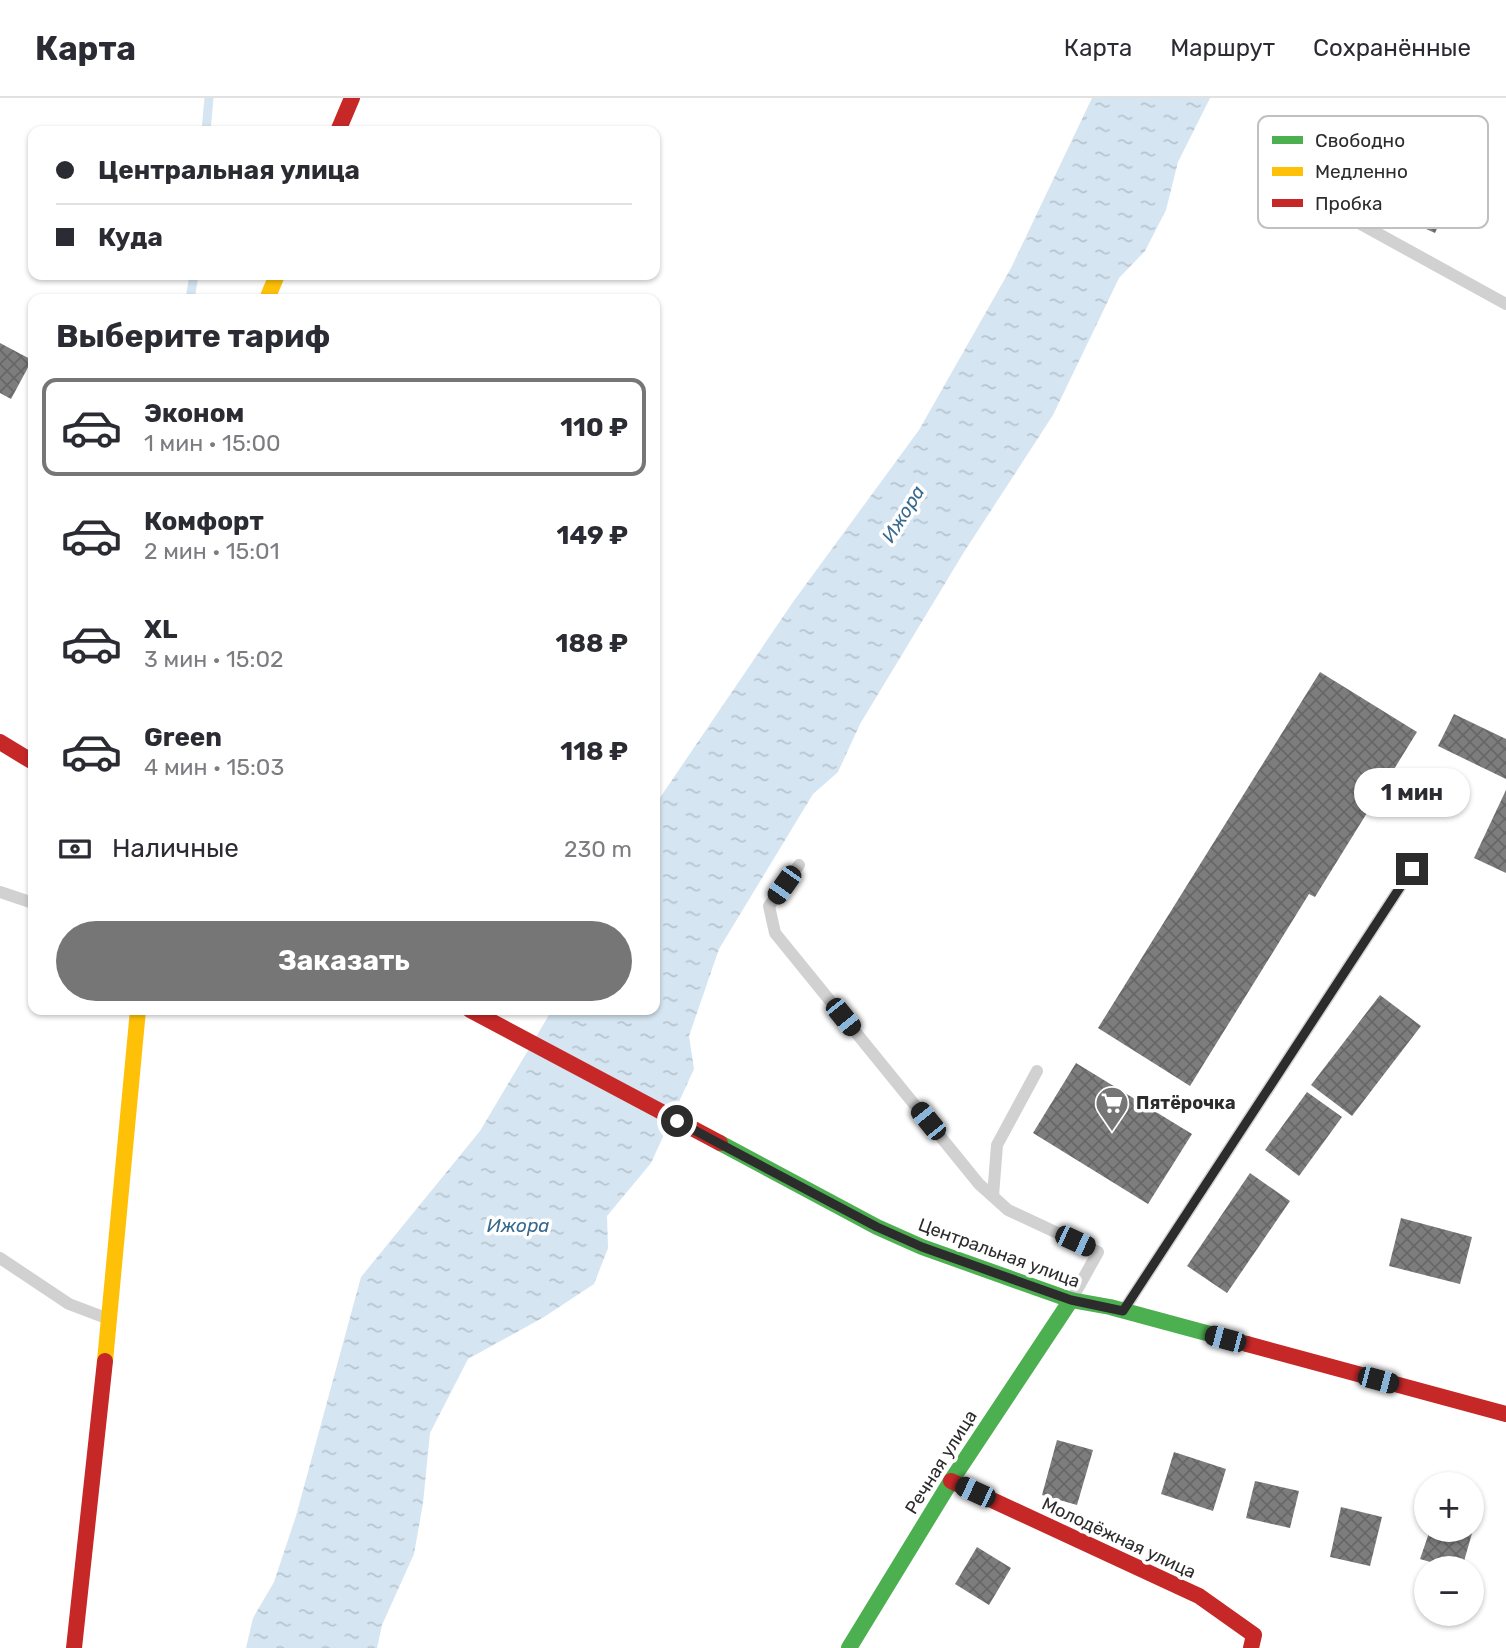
<!DOCTYPE html>
<html lang="ru">
<meta charset="utf-8">
<style>
body{margin:0;font-family:Rubik,sans-serif;background:#f2f2f3;color:#2b2b33;height:100vh;display:flex;flex-direction:column;font-size:26px;white-space:nowrap}
*{box-sizing:border-box;margin:0}
p{font-size:23px;color:#7c7c81}
.icon{flex:none;width:38px;height:38px;fill:none;stroke:currentColor;stroke-width:2;stroke-linecap:round;stroke-linejoin:round}
.map{position:relative;flex:1;overflow:hidden}
.drawer{position:absolute;left:28px;top:196px;width:632px;height:721px;display:flex;flex-direction:column;background:#fff;border-radius:14px;box-shadow:0 2px 5px #0004}
.drawer>*{flex:none}
.top-card{position:absolute;left:28px;top:28px;width:632px;height:154px;border-radius:14px;box-shadow:0 2px 5px #0004;display:grid;align-content:center;height:154px;padding:0 28px;background:#fff}
.tools{position:absolute;left:1414px;top:1374px;display:grid;gap:14px}
.tools a{display:grid;place-items:center;width:70px;height:70px;border-radius:50%;background:#fff;box-shadow:0 2px 5px #0004;font-size:35px}
.end{position:absolute;width:32px;height:32px;margin:-16px;border:9px solid #2c2c2c;background:#fff;box-shadow:0 0 0 4px #fff}
.from{border-radius:50%}
.bubble{position:absolute;height:49px;border-radius:24px;background:#fff;box-shadow:0 2px 5px #0004;font-size:23px;font-weight:700;line-height:49px;text-align:center}
.car{position:absolute;width:21px;height:42px;margin:-21px -10px;border-radius:9px;box-shadow:0 0 5px 2px #0007;background:linear-gradient(#222 24%,#8ab4d8 0 40%,#222 0 76%,#8ab4d8 0 86%,#222 0)}
.top-card b{display:flex;align-items:center;gap:24px;height:66px;font-size:26px}
.top-card b+b{border-top:2px solid #e1e1e2}
.top-card i{width:18px;height:18px;background:#2b2b33}
ul{padding:0;list-style:none}
li{display:flex;align-items:center;gap:21px;height:98px;margin:0 14px 10px;padding:0 14px;border:4px solid transparent;border-radius:14px}
li div{flex:1}
li b{display:block;font-size:26px}
li em{font-style:normal;font-weight:700}
li.selected{border-color:#767676}
li>.icon{width:63px;height:63px;stroke-width:1.5}
h2{padding:0 28px;font-size:32px;line-height:84px}
.pay{display:flex;align-items:center;gap:18px;height:77px;padding:0 28px;font-size:26px}
.pay p{margin-inline-start:auto}
.button{display:flex;gap:14px;margin-top:auto;padding:14px 28px}
.button a{flex:1;height:80px;border-radius:42px;background:#767676;color:#fff;font-size:28px;font-weight:700;line-height:80px;text-align:center}
header{display:flex;align-items:center;gap:42px;box-sizing:border-box;height:98px;padding:0 35px;background:#fff;border-bottom:2px solid #e1e1e2}
header strong{font-size:33px}
nav{display:flex;gap:38px;margin-inline-start:auto;font-size:24px}
.map>svg:first-child{display:block}
</style>
<header>
<strong>Карта</strong>
<nav><a>Карта</a><a>Маршрут</a><a>Сохранённые</a></nav>
</header>
<div class="map">
<svg width="1506" height="1550" viewBox="0 0 1506 1550">
<defs>
<pattern id="water-ripples" width="26" height="14" patternUnits="userSpaceOnUse" patternTransform="scale(1.75)"><rect width="26" height="14" fill="#d5e5f1"/><path d="M2 4q2-2 4 0t4 0M15 11q2-2 4 0t4 0" fill="none" stroke="#b7c5cf"/></pattern>
<pattern id="building-cross-hatch" width="8" height="8" patternUnits="userSpaceOnUse" patternTransform="scale(1.75)"><rect width="8" height="8" fill="#7d7d7d"/><path d="M0 0l8 8M0 8l8-8" fill="none" stroke="#676767"/></pattern>
</defs>
<rect width="100%" height="100%" fill="#fff"/>
<path fill="url(#water-ripples)" d="M1092,0H1210L1178,64L1166,112L1145,153L1119,180L1053,317L964,454L860,626L838,674L813,696L719,851L689,938L694,971L651,1065L607,1118L608,1150L594,1186L544,1219L468,1261L430,1335L423,1405L414,1456L382,1527L377,1550H246L253,1520L274,1484L296,1418L361,1179L480,1033L552,912H654L655,707L793,504L919,332L1011,170Z"/>
<g fill="none" stroke-linecap="round" stroke-linejoin="round">
<g stroke="#d5e5f1" stroke-width="9">
<path d="M206,33L209,0"/>
<path d="M190,201L194,177"/>
</g>
</g>
<g fill="url(#building-cross-hatch)">
<path d="M1420,91L1449,104L1435,135L1406,122Z"/>
<path d="M0,245L32,262L11,301L0,295Z"/>
<path d="M1320,574L1417,634L1315,799L1309,796L1190,988L1098,930Z"/>
<path d="M1454,616L1506,641V681L1438,648Z"/>
<path d="M1506,692V775L1474,760Z"/>
<path d="M1380,897L1421,928L1352,1018L1311,987Z"/>
<path d="M1076,965L1192,1036L1148,1106L1033,1035Z"/>
<path d="M1307,994L1342,1019L1299,1078L1265,1052Z"/>
<path d="M1250,1075L1290,1103L1227,1195L1187,1168Z"/>
<path d="M1401,1120L1472,1139L1460,1186L1389,1168Z"/>
<path d="M1057,1342L1093,1352L1077,1407L1042,1397Z"/>
<path d="M1174,1354L1226,1371L1213,1413L1161,1396Z"/>
<path d="M1255,1383L1299,1393L1290,1430L1246,1420Z"/>
<path d="M1341,1409L1382,1419L1370,1468L1330,1459Z"/>
<path d="M1430,1432H1473L1462,1470H1451L1420,1461Z"/>
<path d="M977,1449L1011,1470L989,1507L955,1486Z"/>
</g>
<g fill="none" stroke-linecap="round" stroke-linejoin="round">
<g stroke="#d1d1d1" stroke-width="12">
<path d="M1357,124L1506,206"/>
<path d="M799,767L769,808L775,835L979,1086L1008,1112L1098,1154L1073,1199"/>
<path d="M0,794L33,805"/>
<path d="M993,1098L997,1047L1037,973"/>
<path d="M0,1160L69,1206L106,1220"/>
<path d="M1125,1210L1412,771"/>
</g>
<g stroke="#4caf50" stroke-width="16">
<path d="M720,1045L877,1129L922,1149L1071,1202L1110,1209L1247,1246"/>
<path d="M849,1550L951,1383L1071,1202"/>
</g>
<g stroke="#ffc107" stroke-width="16">
<path d="M267,201L277,177"/>
<path d="M105,1263L138,912"/>
</g>
<g stroke="#c62828" stroke-width="16">
<path d="M338,33L352,0"/>
<path d="M0,644L33,664"/>
<path d="M470,912L720,1045"/>
<path d="M1247,1246L1506,1316"/>
<path d="M951,1383L1199,1498L1254,1537L1251,1550"/>
<path d="M74,1550L105,1263"/>
</g>
</g>
<g fill="none" stroke-linecap="round" stroke-linejoin="round">
<path stroke="#2c2c2c" stroke-width="9" d="M677,1023L877,1129L922,1149L1071,1202L1123,1213L1412,771"/>
</g>
<defs>
<symbol id="supermarket-pin" viewBox="-11 -11 22 30"><path d="M0 17L-7.5 6A9.5 9.5 0 1 1 7.5 6Z" fill="#767676" stroke="#fff"/><path d="M-6-5.5h2.5l.6 2H6L4.5 2H-2.5L-4.4-4H-6ZM-1.5 3.2a1.3 1.3 0 1 0 .1 0ZM3 3.2a1.3 1.3 0 1 0 .1 0Z" fill="#fff"/></symbol>
</defs>
<g fill-rule="evenodd">
<use href="#supermarket-pin" x="1093" y="986" width="38" height="52"/>
</g>
<g text-anchor="middle" dominant-baseline="central" stroke-width="7" stroke-linejoin="round" paint-order="stroke">
<g font-size="18" font-weight="bold" fill="#2c2c2c" stroke="#fff" text-anchor="start">
<text x="1136" y="1005">Пятёрочка</text>
</g>
<g font-size="18" fill="#2c2c2c" stroke="#fff">
<text transform="translate(999 1155) rotate(20)">Центральная улица</text>
<text transform="translate(941 1364) rotate(-58)">Речная улица</text>
<text transform="translate(1119 1440) rotate(25)">Молодёжная улица</text>
</g>
<g font-size="19" font-style="italic" fill="#386a8f" stroke="#fff">
<text transform="translate(903 416) rotate(-58)">Ижора</text>
<text x="518" y="1127">Ижора</text>
</g>
</g>
<rect x="1258" y="18" width="230" height="112" rx="10" fill="#fff" stroke="#c0c0c0" stroke-width="2"/>
<rect x="1272" y="38" width="31" height="8" fill="#4caf50"/>
<rect x="1272" y="69" width="31" height="9" fill="#ffc107"/>
<rect x="1272" y="101" width="31" height="8" fill="#c62828"/>
<g font-size="19" fill="#2c2c2c">
<text x="1315" y="49">Свободно</text>
<text x="1315" y="80">Медленно</text>
<text x="1315" y="112">Пробка</text>
</g>
</svg>
<div class="tools">
<a>+</a>
<a>−</a>
</div>
<i class="end from" style="left:677px;top:1023px"></i>
<i class="end" style="left:1412px;top:771px"></i>
<div class="bubble" style="left:1354px;top:670px;width:116px">1 мин</div>
<i class="car" style="left:784px;top:787px;rotate:215deg"></i>
<i class="car" style="left:843px;top:919px;rotate:141deg"></i>
<i class="car" style="left:928px;top:1023px;rotate:321deg"></i>
<i class="car" style="left:1075px;top:1143px;rotate:115deg"></i>
<i class="car" style="left:1225px;top:1241px;rotate:285deg"></i>
<i class="car" style="left:1378px;top:1282px;rotate:105deg"></i>
<i class="car" style="left:975px;top:1394px;rotate:295deg"></i>
<div class="top-card">
<b><i class="from"></i>Центральная улица</b>
<b><i></i>Куда</b>
</div>
<section class="drawer">
<h2>Выберите тариф</h2>
<ul>
<li class="selected"><svg class="icon" aria-label="car" viewBox="0 0 24 24"><path d="M5 17H2v-5l4-1 3-4h7l3 4 3 1v5h-3M9 17h6M6 11h13"/><circle cx="7" cy="17" r="2"/><circle cx="17" cy="17" r="2"/></svg><div><b>Эконом</b><p>1 мин · 15:00</p></div><em>110 ₽</em></li>
<li><svg class="icon" aria-label="car" viewBox="0 0 24 24"><path d="M5 17H2v-5l4-1 3-4h7l3 4 3 1v5h-3M9 17h6M6 11h13"/><circle cx="7" cy="17" r="2"/><circle cx="17" cy="17" r="2"/></svg><div><b>Комфорт</b><p>2 мин · 15:01</p></div><em>149 ₽</em></li>
<li><svg class="icon" aria-label="car" viewBox="0 0 24 24"><path d="M5 17H2v-5l4-1 3-4h7l3 4 3 1v5h-3M9 17h6M6 11h13"/><circle cx="7" cy="17" r="2"/><circle cx="17" cy="17" r="2"/></svg><div><b>XL</b><p>3 мин · 15:02</p></div><em>188 ₽</em></li>
<li><svg class="icon" aria-label="car" viewBox="0 0 24 24"><path d="M5 17H2v-5l4-1 3-4h7l3 4 3 1v5h-3M9 17h6M6 11h13"/><circle cx="7" cy="17" r="2"/><circle cx="17" cy="17" r="2"/></svg><div><b>Green</b><p>4 мин · 15:03</p></div><em>118 ₽</em></li>
</ul>
<div class="pay"><svg class="icon" aria-label="cash" viewBox="0 0 24 24"><path d="M3 7h18v10H3z"/><circle cx="12" cy="12" r="2"/></svg>Наличные<p>230 m</p></div>
<div class="button"><a>Заказать</a></div>
</section>
</div>
